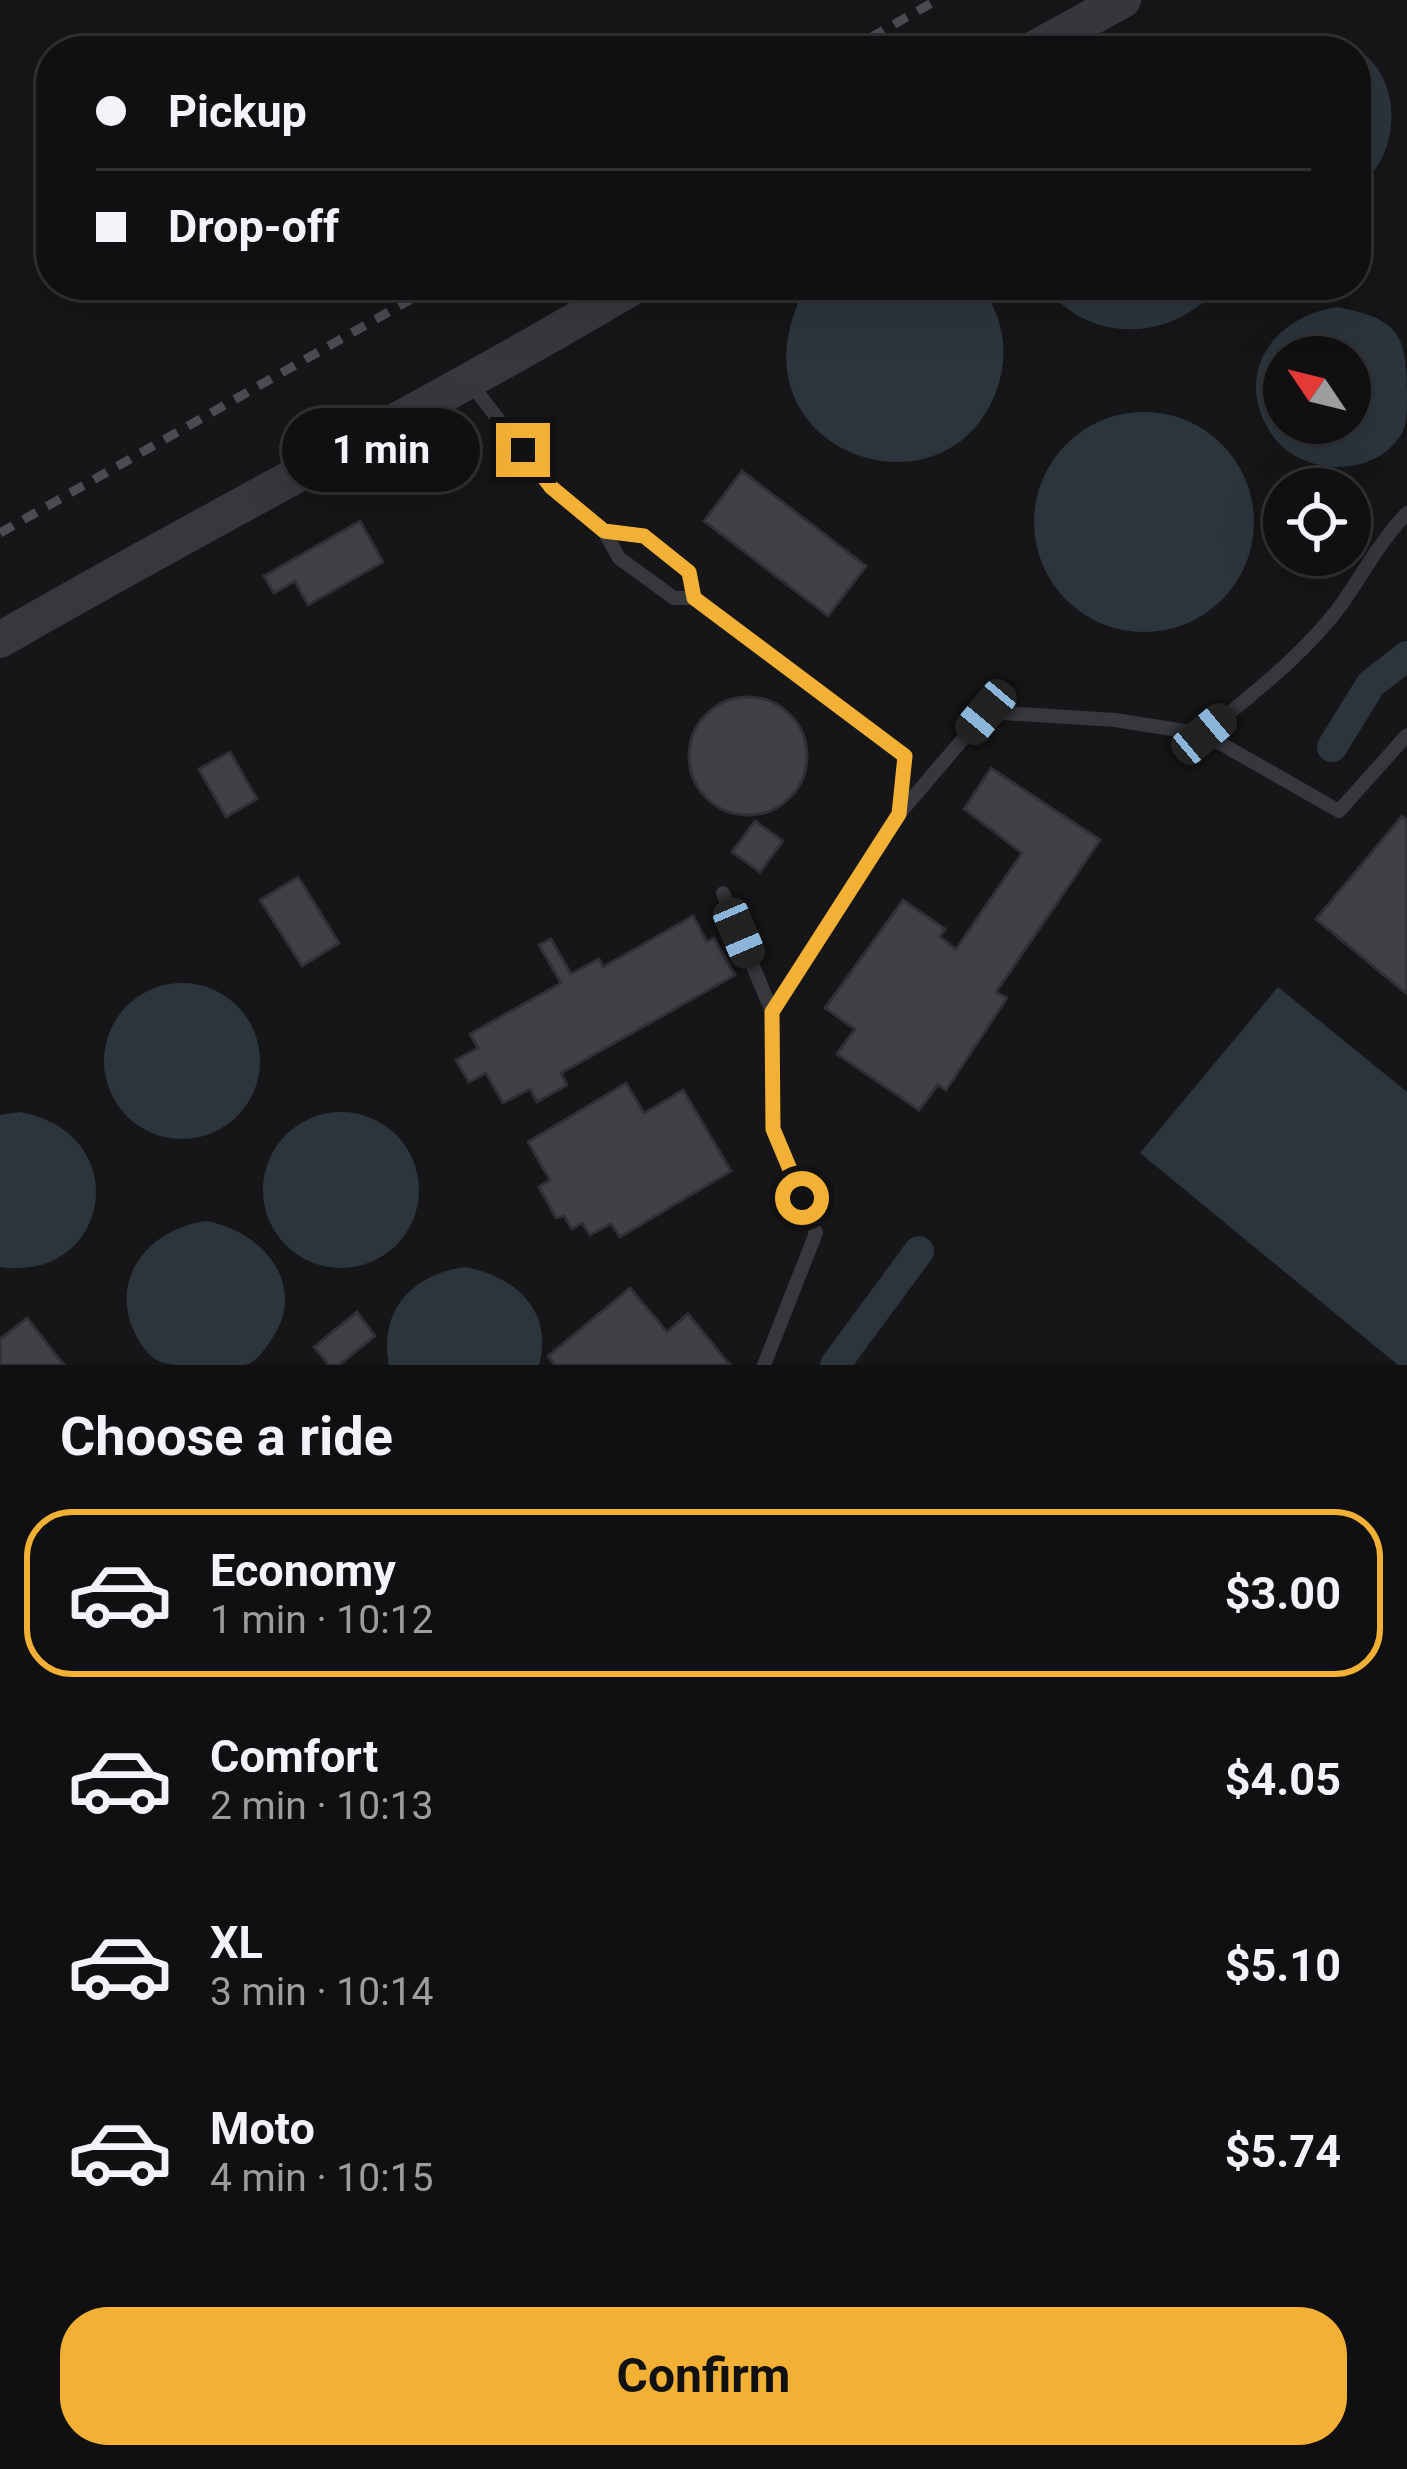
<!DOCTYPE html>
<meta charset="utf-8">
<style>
body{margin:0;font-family:Roboto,sans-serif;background:#19191b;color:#f1f3f6;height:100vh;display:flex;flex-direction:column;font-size:45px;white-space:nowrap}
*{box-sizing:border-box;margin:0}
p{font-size:39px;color:#9c9d9f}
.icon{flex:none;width:66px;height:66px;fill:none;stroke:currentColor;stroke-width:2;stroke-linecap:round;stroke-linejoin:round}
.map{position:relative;height:1365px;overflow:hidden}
.details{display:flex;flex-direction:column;background:#101012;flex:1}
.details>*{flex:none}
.guide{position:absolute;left:36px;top:36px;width:1335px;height:264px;border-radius:48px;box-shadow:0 12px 48px #0002,0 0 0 3px #303032;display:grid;align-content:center;height:264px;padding:0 60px;background:#101012}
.needle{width:78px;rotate:305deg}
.tools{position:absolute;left:1263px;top:336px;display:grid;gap:24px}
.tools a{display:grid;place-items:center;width:108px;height:108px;border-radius:50%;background:#101012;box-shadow:0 12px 48px #0002,0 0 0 3px #303032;font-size:60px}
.end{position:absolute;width:54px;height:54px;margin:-27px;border:15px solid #f2b134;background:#111;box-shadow:0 0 0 6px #111}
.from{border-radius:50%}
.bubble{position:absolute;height:84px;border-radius:42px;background:#101012;box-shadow:0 12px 48px #0002,0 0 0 3px #303032;font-size:39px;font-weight:700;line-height:84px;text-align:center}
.car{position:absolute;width:36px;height:72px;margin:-36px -18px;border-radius:15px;box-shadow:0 0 9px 3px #0007;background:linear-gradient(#222 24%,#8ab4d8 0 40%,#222 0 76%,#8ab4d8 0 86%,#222 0)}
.guide b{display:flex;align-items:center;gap:42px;height:114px;font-size:45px}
.guide b+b{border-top:3px solid #303032}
.guide i{width:30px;height:30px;background:#f1f3f6}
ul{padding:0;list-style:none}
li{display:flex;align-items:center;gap:36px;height:168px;margin:0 24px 18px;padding:0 36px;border:6px solid transparent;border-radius:48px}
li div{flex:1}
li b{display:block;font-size:45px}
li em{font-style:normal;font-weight:700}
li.active{border-color:#f2b134}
li>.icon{width:108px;height:108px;stroke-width:1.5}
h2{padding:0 60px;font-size:54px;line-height:144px}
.primary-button{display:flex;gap:24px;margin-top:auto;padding:24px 60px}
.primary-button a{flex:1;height:138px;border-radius:48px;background:#f2b134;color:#111;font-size:48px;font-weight:700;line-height:138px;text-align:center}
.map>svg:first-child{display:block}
</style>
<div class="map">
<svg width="1407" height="1365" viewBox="0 0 1407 1365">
<rect width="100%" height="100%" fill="#161618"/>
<g fill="#2c353c" fill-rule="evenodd">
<path d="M1330,40C1407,52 1407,156 1356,188V51H1295Z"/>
<path d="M807,285H980C1003,316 1010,352 997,389C946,532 717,448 807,285Z"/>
<path d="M1044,285H1220C1174,342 1089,346 1044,285Z"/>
<path d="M1336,307C1398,318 1407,334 1407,393C1407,404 1407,419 1404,429C1380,479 1302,478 1272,435C1232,375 1272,318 1336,307ZM1284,357H1350V423H1284Z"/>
<circle cx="1144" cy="522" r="110"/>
<circle cx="182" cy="1061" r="78"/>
<path d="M1278,987L1407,1092V1365H1398L1140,1153Z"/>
<path d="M20,1112C136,1133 111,1283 0,1267V1115Z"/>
<circle cx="341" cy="1190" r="78"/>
<path d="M206,1221C261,1230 310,1285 271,1340C265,1349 257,1362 245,1365C230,1365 206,1365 190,1365C169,1365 156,1365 143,1347C102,1288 143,1230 206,1221Z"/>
<path d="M465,1267C514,1276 554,1310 539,1365H389C378,1310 413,1274 465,1267Z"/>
</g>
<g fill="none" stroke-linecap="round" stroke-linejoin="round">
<g stroke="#2c353c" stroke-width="30">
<path d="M1332,747L1371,684L1407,656"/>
<path d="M835,1365L919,1251"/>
</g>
</g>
<g fill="#404145" stroke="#303034" stroke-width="3">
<path d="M742,471L866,566L828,616L704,521Z"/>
<path d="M360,521L383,562L308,605L295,581L274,593L264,576Z"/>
<circle cx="748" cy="756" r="59"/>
<path d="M230,752L257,799L226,817L199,769Z"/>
<path d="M991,768L1100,840L996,992L1007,998L946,1090L938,1085L919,1110L837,1054L855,1029L825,1008L903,900L945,929L940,937L956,949L1022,853L964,809Z"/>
<path d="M1402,816L1407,820V994L1316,919Z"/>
<path d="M755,821L783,841L760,872L732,852Z"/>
<path d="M298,877L339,943L302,966L260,900Z"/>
<path d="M693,916L707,942L714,938L735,975L561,1073L567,1085L537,1102L530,1089L503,1103L486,1073L469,1082L456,1060L478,1048L470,1034L561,983L539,945L551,939L571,974L599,959L603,967Z"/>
<path d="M626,1083L644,1113L683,1090L731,1171L620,1237L611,1224L590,1235L582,1223L572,1229L564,1216L556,1218L539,1187L550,1180L528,1142Z"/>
<path d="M630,1288L667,1332L688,1314L730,1365H555L548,1356Z"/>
<path d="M357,1312L375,1336L339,1365H329L314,1347Z"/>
<path d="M27,1318L64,1365H0V1339Z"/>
</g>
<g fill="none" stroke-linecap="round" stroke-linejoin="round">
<g stroke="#37383d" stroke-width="14">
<path d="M470,383L551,487L604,531L619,558L674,598H694L689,572L644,536L604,531"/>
<path d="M694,598L905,756L899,814L772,1012L773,1129L816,1233L764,1365"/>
<path d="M1204,734C1252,694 1303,656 1341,605C1363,574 1380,541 1407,513"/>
<path d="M899,814L986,712L1115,720L1204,734L1339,811L1407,735"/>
<path d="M723,893L772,1012"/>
</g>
<g stroke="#37383d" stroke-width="36">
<path d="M1030,51L1123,0"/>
<path d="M0,640C210,518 427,409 636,285"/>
</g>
<g stroke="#4a4c52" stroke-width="9" stroke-dasharray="15 12" stroke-linecap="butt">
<path d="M847,51L937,0"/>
<path d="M0,533L436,285"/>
</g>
</g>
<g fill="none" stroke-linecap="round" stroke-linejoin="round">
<path stroke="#f2b134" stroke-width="15" d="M523,450L551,487L604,531L644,536L689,572L694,598L905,756L899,814L772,1012L773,1129L802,1198"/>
</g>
</svg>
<div class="tools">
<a><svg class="needle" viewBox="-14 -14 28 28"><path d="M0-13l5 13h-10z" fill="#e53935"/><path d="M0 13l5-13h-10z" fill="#9c9d9f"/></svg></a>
<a><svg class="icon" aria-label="locate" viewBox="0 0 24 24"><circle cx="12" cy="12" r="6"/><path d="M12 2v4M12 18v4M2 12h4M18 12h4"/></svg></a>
</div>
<i class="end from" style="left:802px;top:1198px"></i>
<i class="end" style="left:523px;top:450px"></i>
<div class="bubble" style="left:282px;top:408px;width:198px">1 min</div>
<i class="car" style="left:986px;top:712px;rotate:220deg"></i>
<i class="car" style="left:1204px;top:734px;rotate:50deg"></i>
<i class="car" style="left:739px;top:933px;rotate:157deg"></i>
<div class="guide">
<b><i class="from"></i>Pickup</b>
<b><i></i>Drop-off</b>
</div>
</div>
<section class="details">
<h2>Choose a ride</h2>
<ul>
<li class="active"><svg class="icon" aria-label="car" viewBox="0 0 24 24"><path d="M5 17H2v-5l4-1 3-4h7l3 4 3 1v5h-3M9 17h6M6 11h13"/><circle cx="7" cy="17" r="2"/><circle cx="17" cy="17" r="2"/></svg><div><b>Economy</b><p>1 min · 10:12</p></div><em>$3.00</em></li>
<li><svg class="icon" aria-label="car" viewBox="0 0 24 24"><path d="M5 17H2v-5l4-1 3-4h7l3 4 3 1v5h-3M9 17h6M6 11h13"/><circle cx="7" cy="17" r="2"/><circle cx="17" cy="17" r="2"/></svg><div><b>Comfort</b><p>2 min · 10:13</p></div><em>$4.05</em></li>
<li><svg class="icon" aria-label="car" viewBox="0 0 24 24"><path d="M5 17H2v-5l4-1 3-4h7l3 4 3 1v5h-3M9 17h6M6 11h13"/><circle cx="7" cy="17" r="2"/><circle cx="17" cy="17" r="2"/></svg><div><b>XL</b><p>3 min · 10:14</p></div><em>$5.10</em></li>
<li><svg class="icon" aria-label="car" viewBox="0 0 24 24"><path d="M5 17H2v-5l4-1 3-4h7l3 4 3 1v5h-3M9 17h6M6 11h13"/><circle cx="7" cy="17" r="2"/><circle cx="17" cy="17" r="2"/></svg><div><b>Moto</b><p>4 min · 10:15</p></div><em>$5.74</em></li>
</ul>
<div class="primary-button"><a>Confirm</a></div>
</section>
